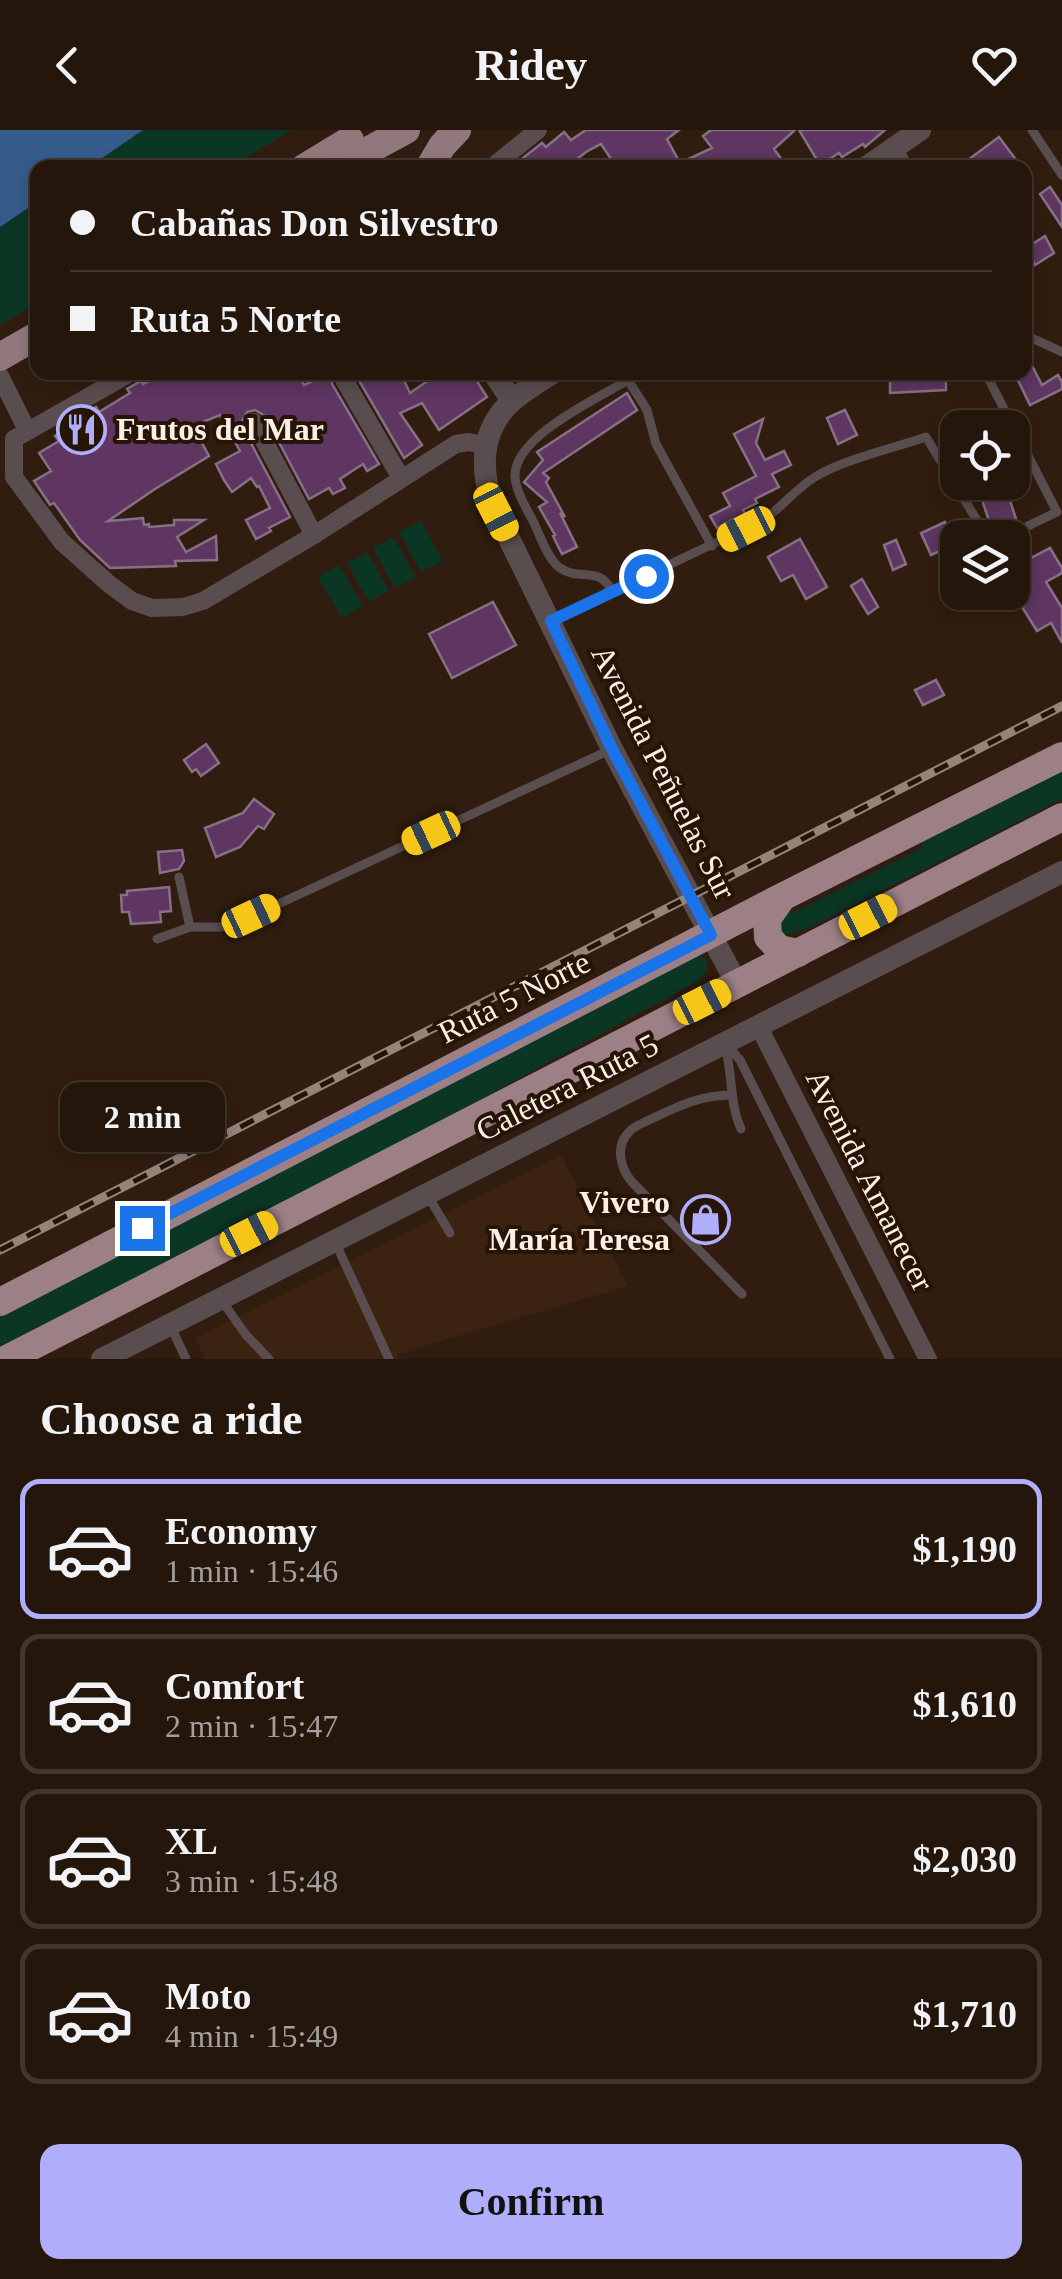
<!DOCTYPE html>
<meta charset="utf-8">
<style>
body{margin:0;font-family:Georgia,serif;background:#302319;color:#f1f3f6;height:100vh;display:flex;flex-direction:column;font-size:38px;white-space:nowrap}
*{box-sizing:border-box;margin:0}
p{font-size:32px;color:#a39f9d}
.icon{flex:none;width:55px;height:55px;fill:none;stroke:currentColor;stroke-width:2;stroke-linecap:round;stroke-linejoin:round}
.map{position:relative;height:1229px;overflow:hidden}
.side{display:flex;flex-direction:column;background:#24160b;flex:1}
.side>*{flex:none}
.banner{position:absolute;left:30px;top:30px;width:1002px;height:220px;border-radius:20px;box-shadow:0 5px 15px #0003,0 0 0 2px #41352c;display:grid;align-content:center;height:220px;padding:0 40px;background:#24160b}
.controls{position:absolute;left:940px;top:280px;display:grid;gap:20px}
.controls a{display:grid;place-items:center;width:90px;height:90px;border-radius:20px;background:#24160b;box-shadow:0 5px 15px #0003,0 0 0 2px #41352c;font-size:50px}
.end{position:absolute;width:45px;height:45px;margin:-22px;border:12px solid #1a73e8;background:#fff;box-shadow:0 0 0 5px #fff}
.from{border-radius:50%}
.bubble{position:absolute;height:70px;border-radius:20px;background:#24160b;box-shadow:0 5px 15px #0003,0 0 0 2px #41352c;font-size:32px;font-weight:800;line-height:70px;text-align:center}
.car{position:absolute;width:30px;height:60px;margin:-30px -15px;border-radius:12px;box-shadow:0 0 8px 2px #0007;background:linear-gradient(#f5c518 24%,#345 0 40%,#f5c518 0 76%,#345 0 86%,#f5c518 0)}
.banner b{display:flex;align-items:center;gap:35px;height:95px;font-size:38px}
.banner b+b{border-top:2px solid #41352c}
.banner i{width:25px;height:25px;background:#f1f3f6}
ul{padding:0;list-style:none}
li{display:flex;align-items:center;gap:30px;height:140px;margin:0 20px 15px;padding:0 20px;border:5px solid #41352c;border-radius:20px}
li div{flex:1}
li b{display:block;font-size:38px}
li em{font-style:normal;font-weight:800}
li.current{border-color:#b0aefa}
li>.icon{width:90px;height:90px;stroke-width:1.5}
h2{padding:0 40px;font-size:45px;line-height:120px}
.cta{display:flex;gap:20px;margin-top:auto;padding:20px 40px}
.cta a{flex:1;height:115px;border-radius:20px;background:#b0aefa;color:#111;font-size:40px;font-weight:800;line-height:115px;text-align:center}
header{display:flex;justify-content:space-between;align-items:center;height:130px;padding:0 40px;background:#24160b;font-size:45px;font-weight:800}
.map>svg:first-child{display:block}
</style>
<header><svg class="icon" aria-label="back" viewBox="0 0 24 24"><path d="M15 5l-7 7 7 7"/></svg>Ridey<svg class="icon" aria-label="heart" viewBox="0 0 24 24"><path d="M12 20l-8-8c-3-5 5-10 8-4 3-6 11-1 8 4z"/></svg></header>
<div class="map">
<svg width="1062" height="1229" viewBox="0 0 1062 1229">
<rect width="100%" height="100%" fill="#301d0f"/>
<path fill="#3c2311" d="M561,1025L628,1156L397,1224L398,1229H205L195,1208Z"/>
<g fill="#0c3624">
<path d="M0,0H292L230,37L38,38L37,173L0,195Z"/>
<path d="M421,391L443,431L421,442L399,402Z"/>
<path d="M393,407L416,447L395,458L373,418Z"/>
<path d="M367,422L389,461L369,472L347,433Z"/>
<path d="M339,435L363,476L342,488L318,447Z"/>
<path d="M1062,639V669L809,798L782,806L777,794L786,782L792,783L922,718V712Z"/>
<path d="M697,824L701,825C712,835 708,842 698,851L503,957L465,981L0,1222V1183Z"/>
</g>
<path fill="#355b8b" d="M0,0H143L89,37L38,38L37,72L0,97Z"/>
<g fill="#5f3561" stroke="#857185" stroke-width="2.5">
<path d="M586,0H679L667,9L680,33L712,18L703,6L711,0H795L774,19L788,38H617L601,14L586,22L566,38H529L523,28L542,13L546,17L564,2L571,10Z"/>
<path d="M799,0H885L865,17L863,14L842,27L839,23L820,35Z"/>
<path d="M999,7L1017,31L1008,38H957Z"/>
<path d="M1050,57L1062,75V97L1040,64Z"/>
<path d="M1045,106L1054,123L1035,135L1026,118Z"/>
<path d="M1025,222L1042,255L1058,245L1062,252V259L1030,275L1014,242H1025Z"/>
<path d="M165,242H288L292,250L300,246L304,255L332,242V254L379,334L367,341L363,334L340,349L345,358L333,364L329,358L309,369L265,286L255,280L247,282L242,291L243,298L290,387L269,398L271,401L256,409L246,390L270,378L259,356L257,357L251,348L232,362L224,350L216,334L240,321L220,285L193,296L209,326L155,359L108,391L143,388L144,395L149,394V397L174,395V390H204L177,407L186,422L216,406L217,430L175,431L176,436L110,438L80,410L54,373L50,375L34,351L51,341L39,323L59,311L55,306L82,287L81,286L96,277L99,282L130,263L127,259L141,251L143,254Z"/>
<path d="M354,242H400L410,263L432,248L428,242H471L487,267L439,300L422,273L400,283L422,315L404,328Z"/>
<path d="M890,242H946V260L890,263Z"/>
<path d="M627,263L637,280L543,343L549,348L546,352L565,387L560,383L577,417L562,424L553,406L555,405L539,377L547,372L524,352L543,330L537,322Z"/>
<path d="M845,280L857,305L838,314L827,288Z"/>
<path d="M763,289L756,313L765,330L784,321L791,335L772,344L779,357L755,369L757,373L743,380L748,387L736,394L733,389L717,398L710,386L730,376L723,363L756,346L734,304Z"/>
<path d="M979,352H1004L1016,389L997,396L990,394L982,370L986,368Z"/>
<path d="M945,392L955,414L931,425L921,403Z"/>
<path d="M800,409L827,457L806,469L793,445L781,451L768,427Z"/>
<path d="M896,410L906,434L893,440L884,415Z"/>
<path d="M1050,418L1062,438V443L1046,452L1062,478V513L1051,493L1037,501L1022,477L1024,476L1012,455V438Z"/>
<path d="M862,449L878,477L868,484L851,456Z"/>
<path d="M493,472L516,515L452,548L429,504Z"/>
<path d="M936,550L944,565L923,575L915,560Z"/>
<path d="M206,614L219,633L201,646L196,639L192,642L184,630Z"/>
<path d="M254,669L274,684L264,699L258,696L240,717L216,727L205,698L243,683Z"/>
<path d="M182,720L184,731L179,739L160,743L158,722Z"/>
<path d="M169,757L171,781L160,782L161,792L131,794L129,782H122L121,765H127V761Z"/>
</g>
<g fill="none" stroke-linecap="round" stroke-linejoin="round">
<g stroke="#5a4d50" stroke-width="9">
<path d="M1032,0L1062,45"/>
<path d="M899,18L909,38"/>
<path d="M1025,205L1062,222"/>
<path d="M613,462C598,434 580,452 560,438C547,428 540,405 533,391C526,378 517,363 515,348C512,307 597,269 628,250L647,280L656,314L712,416"/>
<path d="M551,491L761,391C781,379 795,359 815,347C842,330 894,318 926,307L983,400L1005,407L1057,382L985,242"/>
<path d="M179,747L190,797"/>
<path d="M157,809L190,797H229L612,619"/>
<path d="M727,915L740,930L890,1229"/>
<path d="M725,916C733,944 729,972 741,999"/>
<path d="M731,965C700,965 677,977 649,990C643,993 634,996 629,1002C615,1016 620,1038 632,1052L742,1164"/>
<path d="M428,1066L450,1103"/>
<path d="M335,1112L389,1229"/>
<path d="M222,1171L246,1205L269,1229"/>
<path d="M171,1197L186,1229"/>
</g>
<g stroke="#5a4d50" stroke-width="18">
<path d="M491,38L538,0"/>
<path d="M132,242L14,309V347L62,412L109,454L132,471L152,478L183,477L203,471L314,405L456,314L469,312L487,316"/>
<path d="M0,246L27,300"/>
<path d="M343,248L401,348"/>
<path d="M254,292L314,405"/>
<path d="M759,897L928,1229"/>
</g>
<g stroke="#5a4d50" stroke-width="22">
<path d="M865,38L920,0"/>
<path d="M493,242L512,271"/>
<path d="M554,242C540,251 525,260 513,270C479,300 479,343 496,382L612,619L737,854"/>
<path d="M102,1229L1062,742"/>
</g>
<g stroke="#91787d" stroke-width="28">
<path d="M304,38L350,10"/>
<path d="M336,38L406,0"/>
<path d="M429,38L442,16L457,0"/>
<path d="M0,227L38,205"/>
</g>
<g stroke="#9c8086" stroke-width="28">
<path d="M781,769L767,789L768,807L779,819L798,823"/>
<path d="M0,1172L782,767L1062,626"/>
<path d="M7,1229L1062,687"/>
</g>
<defs>
<path id="rail" d="M0,1120L1062,576"/>
</defs>
<use href="#rail" stroke="#948479" stroke-width="9"/>
<use href="#rail" stroke="#261406" stroke-width="5" stroke-dasharray="15" stroke-linecap="butt"/>
</g>
<g fill="none" stroke-linecap="round" stroke-linejoin="round">
<path stroke="#1a73e8" stroke-width="12" d="M142,1098L711,805L612,619L551,491L646,446"/>
</g>
<defs>
<symbol id="restaurant-ring" viewBox="-11 -11 22 22"><circle r="9.5" fill="#261406" stroke="#b0aefa" stroke-width="1.5"/><path d="M-5-6h1v4h1v-4h1v4h1v-4h1v5L-1.5 .5V6h-2V.5L-5-1ZM5-6V6H3V1.5H1.5Q1.5-4 5-6Z" fill="#b0aefa"/></symbol>
<symbol id="shop-ring" viewBox="-11 -11 22 22"><circle r="9.5" fill="#261406" stroke="#b0aefa" stroke-width="1.5"/><path d="M-5-2.5h2.3a2.7 3.5 0 0 1 5.4 0H5L5.5 6h-11ZM-1.5-2.5h3a1.5 2.3 0 0 0-3 0Z" fill="#b0aefa"/></symbol>
</defs>
<g fill-rule="evenodd">
<use href="#restaurant-ring" x="54" y="272" width="55" height="55"/>
<use href="#shop-ring" x="678" y="1062" width="55" height="55"/>
</g>
<g text-anchor="middle" dominant-baseline="central" stroke-width="8" stroke-linejoin="round" paint-order="stroke">
<g font-size="32" font-weight="bold" fill="#fcefe6" stroke="#261406" text-anchor="start">
<text x="116" y="299">Frutos del Mar</text>
<text x="670" y="1072" text-anchor="end">Vivero<tspan x="670" dy="37">María Teresa</tspan></text>
</g>
<g font-size="32" fill="#fcefe6" stroke="#261406">
<text transform="translate(664 642) rotate(63)">Avenida Peñuelas Sur</text>
<text transform="translate(514 867) rotate(-27)">Ruta 5 Norte</text>
<text transform="translate(567 957) rotate(-27)">Caletera Ruta 5</text>
<text transform="translate(870 1050) rotate(63)">Avenida Amanecer</text>
</g>
</g>
</svg>
<div class="controls">
<a><svg class="icon" aria-label="locate" viewBox="0 0 24 24"><circle cx="12" cy="12" r="6"/><path d="M12 2v4M12 18v4M2 12h4M18 12h4"/></svg></a>
<a><svg class="icon" aria-label="layers" viewBox="0 0 24 24"><path d="M12 4l9 5-9 5-9-5zM3 14l9 5 9-5"/></svg></a>
</div>
<i class="end from" style="left:646px;top:446px"></i>
<i class="end" style="left:142px;top:1098px"></i>
<div class="bubble" style="left:60px;top:952px;width:165px">2 min</div>
<i class="car" style="left:496px;top:382px;rotate:153deg"></i>
<i class="car" style="left:746px;top:399px;rotate:243deg"></i>
<i class="car" style="left:431px;top:703px;rotate:245deg"></i>
<i class="car" style="left:251px;top:786px;rotate:65deg"></i>
<i class="car" style="left:868px;top:787px;rotate:63deg"></i>
<i class="car" style="left:702px;top:872px;rotate:63deg"></i>
<i class="car" style="left:249px;top:1104px;rotate:63deg"></i>
<div class="banner">
<b><i class="from"></i>Cabañas Don Silvestro</b>
<b><i></i>Ruta 5 Norte</b>
</div>
</div>
<section class="side">
<h2>Choose a ride</h2>
<ul>
<li class="current"><svg class="icon" aria-label="car" viewBox="0 0 24 24"><path d="M5 17H2v-5l4-1 3-4h7l3 4 3 1v5h-3M9 17h6M6 11h13"/><circle cx="7" cy="17" r="2"/><circle cx="17" cy="17" r="2"/></svg><div><b>Economy</b><p>1 min · 15:46</p></div><em>$1,190</em></li>
<li><svg class="icon" aria-label="car" viewBox="0 0 24 24"><path d="M5 17H2v-5l4-1 3-4h7l3 4 3 1v5h-3M9 17h6M6 11h13"/><circle cx="7" cy="17" r="2"/><circle cx="17" cy="17" r="2"/></svg><div><b>Comfort</b><p>2 min · 15:47</p></div><em>$1,610</em></li>
<li><svg class="icon" aria-label="car" viewBox="0 0 24 24"><path d="M5 17H2v-5l4-1 3-4h7l3 4 3 1v5h-3M9 17h6M6 11h13"/><circle cx="7" cy="17" r="2"/><circle cx="17" cy="17" r="2"/></svg><div><b>XL</b><p>3 min · 15:48</p></div><em>$2,030</em></li>
<li><svg class="icon" aria-label="car" viewBox="0 0 24 24"><path d="M5 17H2v-5l4-1 3-4h7l3 4 3 1v5h-3M9 17h6M6 11h13"/><circle cx="7" cy="17" r="2"/><circle cx="17" cy="17" r="2"/></svg><div><b>Moto</b><p>4 min · 15:49</p></div><em>$1,710</em></li>
</ul>
<div class="cta"><a>Confirm</a></div>
</section>
